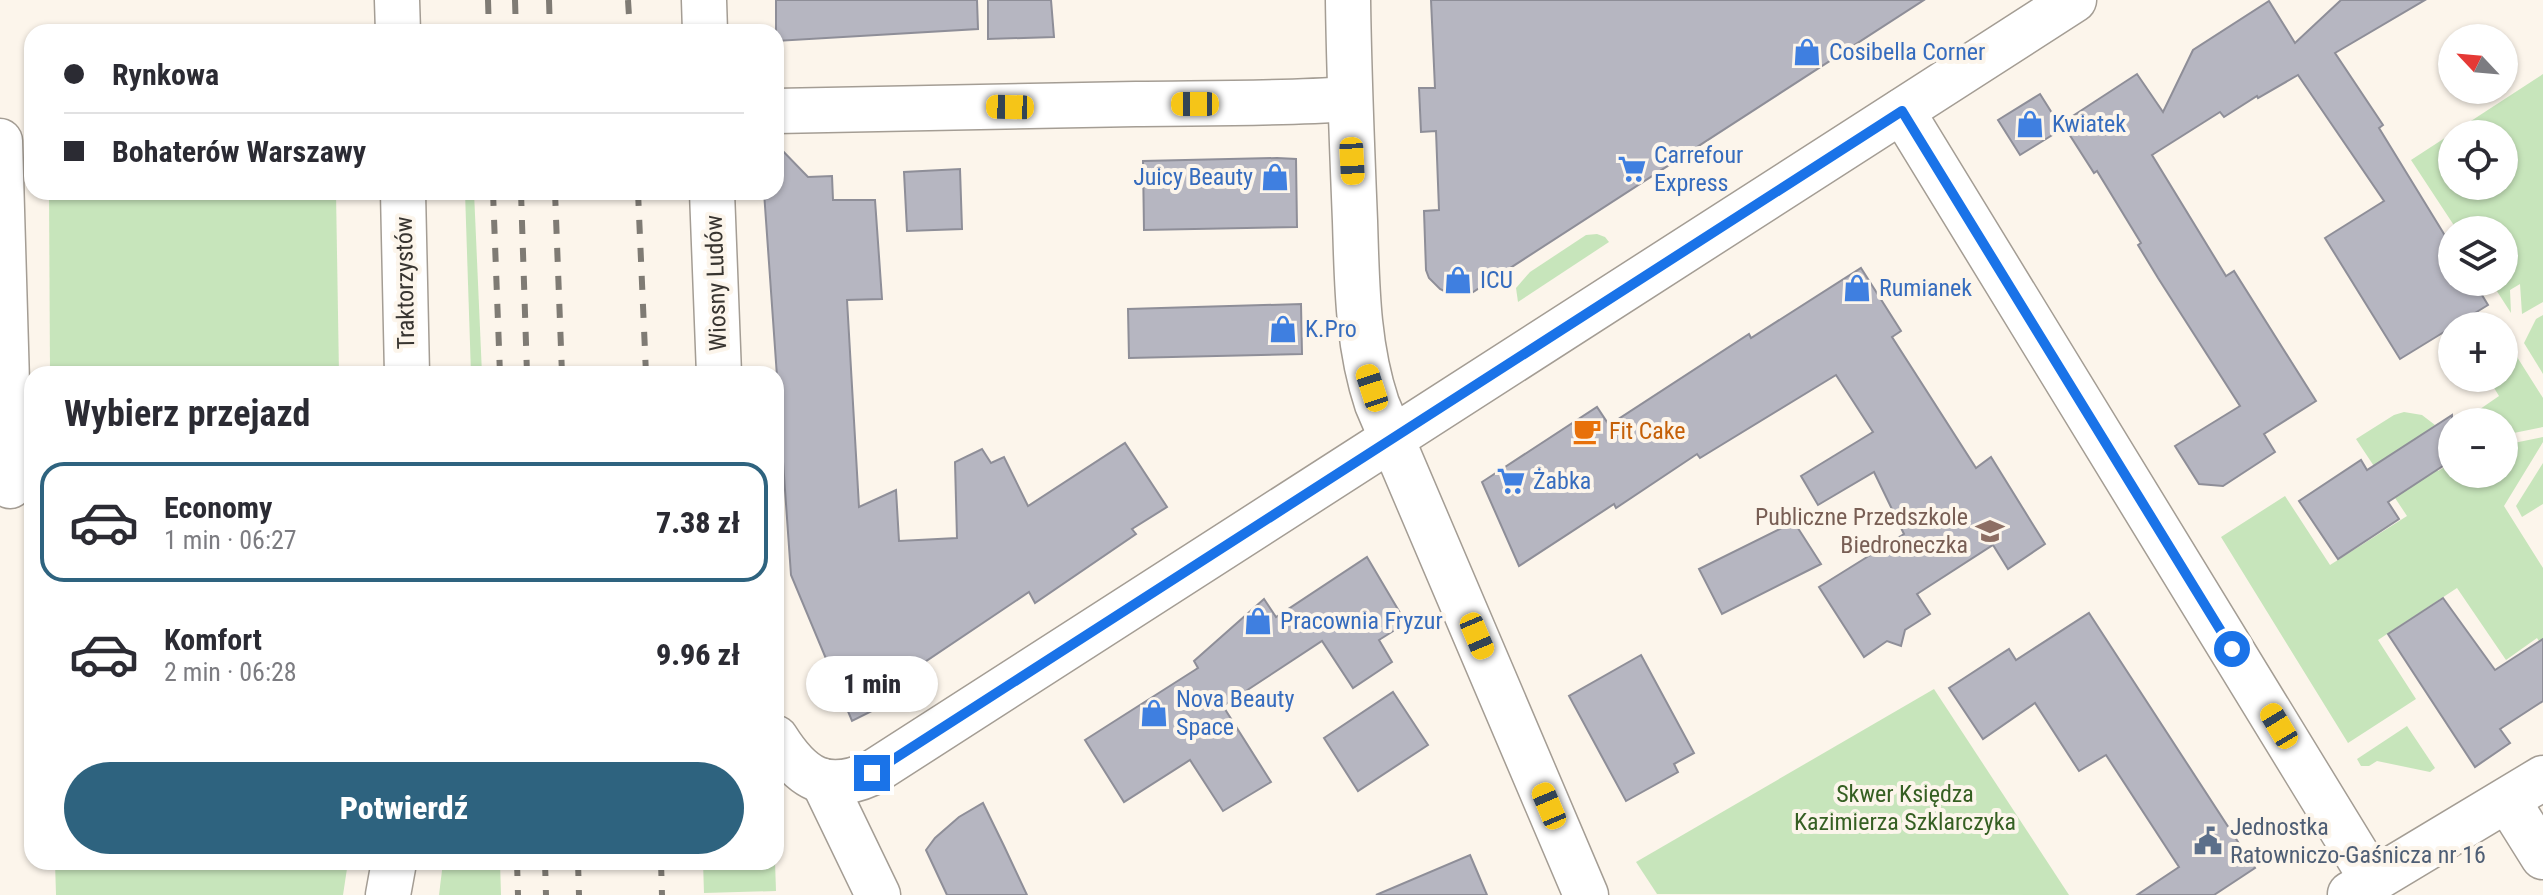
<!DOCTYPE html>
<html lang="pl">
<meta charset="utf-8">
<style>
body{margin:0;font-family:"Roboto Condensed",sans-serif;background:#f7f7f7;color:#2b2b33;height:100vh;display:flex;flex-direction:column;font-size:30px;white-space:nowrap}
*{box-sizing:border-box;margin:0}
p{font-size:26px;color:#7c7c81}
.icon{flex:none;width:44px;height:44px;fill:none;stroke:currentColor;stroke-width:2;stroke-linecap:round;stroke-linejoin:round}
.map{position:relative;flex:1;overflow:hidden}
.sheet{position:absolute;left:24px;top:366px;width:760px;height:504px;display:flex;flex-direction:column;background:#fff;border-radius:24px;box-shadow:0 2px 6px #0004}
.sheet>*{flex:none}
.top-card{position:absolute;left:24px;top:24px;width:760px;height:176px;border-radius:24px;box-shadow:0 2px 6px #0004;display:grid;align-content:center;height:176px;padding:0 40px;background:#fff}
.needle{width:52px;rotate:296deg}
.tools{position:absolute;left:2438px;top:24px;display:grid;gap:16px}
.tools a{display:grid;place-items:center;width:80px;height:80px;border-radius:50%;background:#fff;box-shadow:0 2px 6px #0004;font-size:40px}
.end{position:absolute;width:36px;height:36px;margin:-18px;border:10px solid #1a73e8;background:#fff;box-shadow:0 0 0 4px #fff}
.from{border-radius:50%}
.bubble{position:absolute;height:56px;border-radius:28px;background:#fff;box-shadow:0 2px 6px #0004;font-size:26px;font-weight:800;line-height:56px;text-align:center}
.car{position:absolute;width:24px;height:48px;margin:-24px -12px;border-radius:10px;box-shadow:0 0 6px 2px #0007;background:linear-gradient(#f5c518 24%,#345 0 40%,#f5c518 0 76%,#345 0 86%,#f5c518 0)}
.top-card b{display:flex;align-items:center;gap:28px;height:76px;font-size:30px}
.top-card b+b{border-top:2px solid #e1e1e2}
.top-card i{width:20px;height:20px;background:#2b2b33}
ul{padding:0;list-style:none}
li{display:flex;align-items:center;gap:24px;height:120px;margin:0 16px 12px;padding:0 24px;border:4px solid transparent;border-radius:24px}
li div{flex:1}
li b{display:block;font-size:30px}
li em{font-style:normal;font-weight:800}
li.selected{border-color:#2e637f}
li>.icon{width:72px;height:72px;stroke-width:1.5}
h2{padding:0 40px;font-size:36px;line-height:96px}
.button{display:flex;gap:16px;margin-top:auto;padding:16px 40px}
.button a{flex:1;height:92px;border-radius:48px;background:#2e637f;color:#fff;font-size:32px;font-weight:800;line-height:92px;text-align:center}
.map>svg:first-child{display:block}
</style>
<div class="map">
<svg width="2543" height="895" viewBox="0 0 2543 895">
<rect width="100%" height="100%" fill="#fcf5eb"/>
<g fill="#c7e5bb" fill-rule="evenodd">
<path d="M2543,74V302L2522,314L2520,284L2510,290L2511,313L2491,282H2504V230H2457L2411,160ZM2452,134H2504V186H2452Z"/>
<path d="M49,192H336L339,374H50Z"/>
<path d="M465,192H474L482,374H471Z"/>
<path d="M1597,234L1605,237L1609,242L1518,302L1516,288L1530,272L1586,235Z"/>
<path d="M2543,315V374L2524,343L2536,319Z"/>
<path d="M2506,349H2512L2543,398V427L2504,435V422H2473L2470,416L2499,396L2488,378H2504V351Z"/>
<path d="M2404,412L2422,415L2435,425L2417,438L2438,471L2452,463V474H2504V445L2543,437V442L2504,506L2543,568V647L2537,638L2506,660L2457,588L2378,640L2416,699L2348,743L2221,537L2285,496L2330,565L2407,516L2356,439L2394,415Z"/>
<path d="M2543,463V504L2522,517L2516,506Z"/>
<path d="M1934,689L2069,895L1657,894L1636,862Z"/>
<path d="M2407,726L2435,768L2430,772L2377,761L2369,766H2361L2357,759Z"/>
<path d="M55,862H348L343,895H56Z"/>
<path d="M443,862H500L501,895H439Z"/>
<path d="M703,862H775L776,891L704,893Z"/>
</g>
<g fill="#b6b6c1" stroke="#8e8e98" stroke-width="2">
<path d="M776,0H977L978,29L776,41Z"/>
<path d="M988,0H1051L1054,37L988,39Z"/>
<path d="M1431,0H1924L1470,294L1461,295L1450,294L1440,289L1429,278L1426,270L1424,211L1439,210L1436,131L1421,132L1419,88H1435Z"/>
<path d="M2341,0H2425L2335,53L2383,125L2379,128L2452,247V282H2474L2488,305L2400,359L2325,238L2384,201L2298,75L2258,98L2257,96L2224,117L2220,112L2152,155L2226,276L2234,271L2316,401L2264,434L2275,452L2223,486L2199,484L2175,446L2240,406L2158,278L2138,245L2141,243L2097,171L2094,173L2062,123L2137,74L2163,112L2193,50L2269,1L2295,43Z"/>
<path d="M2040,94L2062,129L2020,155L1998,120Z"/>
<path d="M776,144L808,177L832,176L833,200H875L882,299L847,300L859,507L896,490L899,541L957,538L955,462L982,449L991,463L1004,457L1028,506L1125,443L1167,507L1132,529L1136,534L1035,603L1029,592L919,666L926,684L852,721L791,575L764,192H776Z"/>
<path d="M1277,158L1296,159L1297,227L1144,230L1143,161Z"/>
<path d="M960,169L962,229L907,231L904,172Z"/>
<path d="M1861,268L1901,331L1892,337L1976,468L1991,457L2045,544L2008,569L1993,545L1917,594L1930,614L1905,630L1901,646L1887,641L1864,657L1819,587L1904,534L1874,472L1818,505L1801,476L1873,432L1836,375L1700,458L1697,454L1616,508L1614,504L1519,566L1482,482L1597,407L1609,425L1749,334L1751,338Z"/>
<path d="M1301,304L1302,354L1129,358L1128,309Z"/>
<path d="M2452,415V460L2388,502L2399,519L2338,559L2299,501L2361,460L2367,470Z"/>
<path d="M1794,522L1821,564L1722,614L1699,569Z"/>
<path d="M1367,557L1406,623L1379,640L1392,662L1353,688L1322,641L1223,706L1271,782L1223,811L1190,760L1124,802L1085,740L1198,668L1194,661L1264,599L1276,617Z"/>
<path d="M2443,598L2495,670L2543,639V701L2500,729L2510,743L2475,767L2388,634Z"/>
<path d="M2089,613L2255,868L2214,895H2137L2179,867L2106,755L2079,771L2035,703L1983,739L1949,688L2009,649L2016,660Z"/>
<path d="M1641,655L1694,753L1674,764L1678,772L1626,801L1569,696Z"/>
<path d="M1393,692L1428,745L1358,791L1324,738Z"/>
<path d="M983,803L1004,846L1027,895H947L926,850L935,838L959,817Z"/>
<path d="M1470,855L1487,895H1376Z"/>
</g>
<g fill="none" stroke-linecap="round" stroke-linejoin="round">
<defs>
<g id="street">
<path d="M704,0L705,32"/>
<path d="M776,111C896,108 1016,106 1136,104C1207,103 1278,104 1349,99"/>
<path d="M1902,111L2373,881"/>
<path d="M0,141L10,486"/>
<path d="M712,192L719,374"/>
<path d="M776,738C802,779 826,794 872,773L2074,0"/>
<path d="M823,781L878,895"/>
<path d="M2508,801L2543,857"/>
<path d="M2350,894L2543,778"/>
</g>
<g id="secondary">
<path d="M397,0L398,32"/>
<path d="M1348,0C1349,74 1352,148 1355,221C1357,283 1357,344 1377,404L1586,895"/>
<path d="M403,192L407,374"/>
<path d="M388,895L394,862"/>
</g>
</defs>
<use href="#street" stroke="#a49d94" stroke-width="47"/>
<use href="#secondary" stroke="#a49d94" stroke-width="47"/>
<use href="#street" stroke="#fff" stroke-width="44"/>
<use href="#secondary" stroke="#fff" stroke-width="44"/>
<g stroke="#7f7b74" stroke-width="6" stroke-dasharray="14 14" stroke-linecap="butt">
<path d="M488,0L489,32"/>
<path d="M515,0L516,32"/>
<path d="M549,0L550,32"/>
<path d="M628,0L630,32"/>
<path d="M493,192L500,374"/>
<path d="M521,192L527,374"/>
<path d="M555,192L562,374"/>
<path d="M638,192L646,374"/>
<path d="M517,862L518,895"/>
<path d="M545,862L546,895"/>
<path d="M578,862L579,895"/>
<path d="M661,862L662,895"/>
</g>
</g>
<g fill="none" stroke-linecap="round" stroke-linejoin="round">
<path stroke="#1a73e8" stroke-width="10" d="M872,773L1902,111L2232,649"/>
</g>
<defs>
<symbol id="shop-bare" viewBox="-9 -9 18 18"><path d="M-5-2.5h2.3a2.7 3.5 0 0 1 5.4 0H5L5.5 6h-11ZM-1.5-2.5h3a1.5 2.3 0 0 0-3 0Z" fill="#3f7fe0" stroke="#fcf5eb" stroke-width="2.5" paint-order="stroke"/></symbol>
<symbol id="supermarket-bare" viewBox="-9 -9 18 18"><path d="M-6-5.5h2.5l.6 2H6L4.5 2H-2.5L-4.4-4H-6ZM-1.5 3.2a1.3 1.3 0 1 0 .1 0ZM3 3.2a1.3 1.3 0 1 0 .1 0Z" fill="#3f7fe0" stroke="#fcf5eb" stroke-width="2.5" paint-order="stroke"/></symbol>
<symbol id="cafe-bare" viewBox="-9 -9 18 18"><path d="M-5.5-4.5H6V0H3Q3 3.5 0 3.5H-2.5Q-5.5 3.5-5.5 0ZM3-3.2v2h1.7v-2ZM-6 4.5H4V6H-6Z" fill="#e8710a" stroke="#fcf5eb" stroke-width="2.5" paint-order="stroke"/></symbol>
<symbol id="school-bare" viewBox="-9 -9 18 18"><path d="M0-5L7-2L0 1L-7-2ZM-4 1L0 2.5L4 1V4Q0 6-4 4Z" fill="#8d6e63" stroke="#fcf5eb" stroke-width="2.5" paint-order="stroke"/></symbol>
<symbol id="civic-bare" viewBox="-9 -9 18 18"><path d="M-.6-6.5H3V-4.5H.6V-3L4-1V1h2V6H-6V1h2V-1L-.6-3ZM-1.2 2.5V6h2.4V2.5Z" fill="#5c6f8a" stroke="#fcf5eb" stroke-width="2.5" paint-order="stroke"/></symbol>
</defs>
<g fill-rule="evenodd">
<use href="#shop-bare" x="1787" y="32" width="40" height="40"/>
<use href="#shop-bare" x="2010" y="104" width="40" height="40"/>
<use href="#supermarket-bare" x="1612" y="149" width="40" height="40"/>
<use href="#shop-bare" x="1255" y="157" width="40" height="40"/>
<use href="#shop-bare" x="1438" y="260" width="40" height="40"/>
<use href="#shop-bare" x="1837" y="268" width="40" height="40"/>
<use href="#shop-bare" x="1263" y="309" width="40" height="40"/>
<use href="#cafe-bare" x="1567" y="411" width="40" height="40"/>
<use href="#supermarket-bare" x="1491" y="461" width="40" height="40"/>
<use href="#school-bare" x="1970" y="511" width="40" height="40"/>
<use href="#shop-bare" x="1238" y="601" width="40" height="40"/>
<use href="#shop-bare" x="1134" y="693" width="40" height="40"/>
<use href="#civic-bare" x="2188" y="821" width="40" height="40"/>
</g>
<g text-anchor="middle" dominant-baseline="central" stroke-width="8" stroke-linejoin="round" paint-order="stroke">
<g font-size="24" fill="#366cbe" stroke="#fcf5eb" text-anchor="start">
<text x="1829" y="52">Cosibella Corner</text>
<text x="2052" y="124">Kwiatek</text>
<text x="1654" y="155">Carrefour<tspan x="1654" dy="28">Express</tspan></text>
<text x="1253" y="177" text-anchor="end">Juicy Beauty</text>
<text x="1480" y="280">ICU</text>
<text x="1879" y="288">Rumianek</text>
<text x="1305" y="329">K.Pro</text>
<text x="1533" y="481">Żabka</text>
<text x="1280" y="621">Pracownia Fryzur</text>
<text x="1176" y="699">Nova Beauty<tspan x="1176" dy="28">Space</tspan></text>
</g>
<g font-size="24" fill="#383531" stroke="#fcf5eb">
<text transform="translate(405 283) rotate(-91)">Traktorzystów</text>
<text transform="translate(716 283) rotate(-92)">Wiosny Ludów</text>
</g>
<g font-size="24" fill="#c56008" stroke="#fcf5eb" text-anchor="start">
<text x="1609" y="431">Fit Cake</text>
</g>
<g font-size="24" fill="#785e54" stroke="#fcf5eb" text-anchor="end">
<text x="1968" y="517">Publiczne Przedszkole<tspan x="1968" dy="28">Biedroneczka</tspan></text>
</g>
<g font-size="24" fill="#355f22" stroke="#fcf5eb">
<text x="1905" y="794">Skwer Księdza<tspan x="1905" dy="28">Kazimierza Szklarczyka</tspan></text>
</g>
<g font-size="24" fill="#4e5e75" stroke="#fcf5eb" text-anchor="start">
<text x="2230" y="827">Jednostka<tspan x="2230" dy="28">Ratowniczo-Gaśnicza nr 16</tspan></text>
</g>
</g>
</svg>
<div class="tools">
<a><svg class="needle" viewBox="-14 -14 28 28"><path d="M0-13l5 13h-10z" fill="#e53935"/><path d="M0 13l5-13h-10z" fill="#7c7c81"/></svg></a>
<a><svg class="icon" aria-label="locate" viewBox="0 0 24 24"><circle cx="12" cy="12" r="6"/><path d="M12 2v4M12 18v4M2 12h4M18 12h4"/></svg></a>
<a><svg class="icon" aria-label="layers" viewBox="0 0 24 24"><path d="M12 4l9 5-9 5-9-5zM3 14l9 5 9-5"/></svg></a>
<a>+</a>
<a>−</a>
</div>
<i class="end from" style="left:2232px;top:649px"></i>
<i class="end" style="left:872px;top:773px"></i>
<div class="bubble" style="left:806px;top:656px;width:132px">1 min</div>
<i class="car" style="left:1195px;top:104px;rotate:270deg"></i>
<i class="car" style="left:1010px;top:107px;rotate:271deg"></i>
<i class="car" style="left:1352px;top:161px;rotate:177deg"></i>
<i class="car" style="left:1372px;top:388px;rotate:342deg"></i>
<i class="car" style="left:1477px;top:636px;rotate:157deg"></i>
<i class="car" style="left:2279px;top:726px;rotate:329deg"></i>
<i class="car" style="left:1549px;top:806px;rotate:337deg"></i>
<div class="top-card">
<b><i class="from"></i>Rynkowa</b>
<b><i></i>Bohaterów Warszawy</b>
</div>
<section class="sheet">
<h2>Wybierz przejazd</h2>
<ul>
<li class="selected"><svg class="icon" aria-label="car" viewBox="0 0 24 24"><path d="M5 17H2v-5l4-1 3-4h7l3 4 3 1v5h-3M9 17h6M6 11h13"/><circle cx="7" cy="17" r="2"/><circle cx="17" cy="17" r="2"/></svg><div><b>Economy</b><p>1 min · 06:27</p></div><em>7.38 zł</em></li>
<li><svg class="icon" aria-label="car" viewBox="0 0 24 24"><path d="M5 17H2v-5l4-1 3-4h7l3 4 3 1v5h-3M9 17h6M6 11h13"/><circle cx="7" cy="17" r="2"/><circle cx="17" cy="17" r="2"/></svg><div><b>Komfort</b><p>2 min · 06:28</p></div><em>9.96 zł</em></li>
</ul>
<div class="button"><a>Potwierdź</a></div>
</section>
</div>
